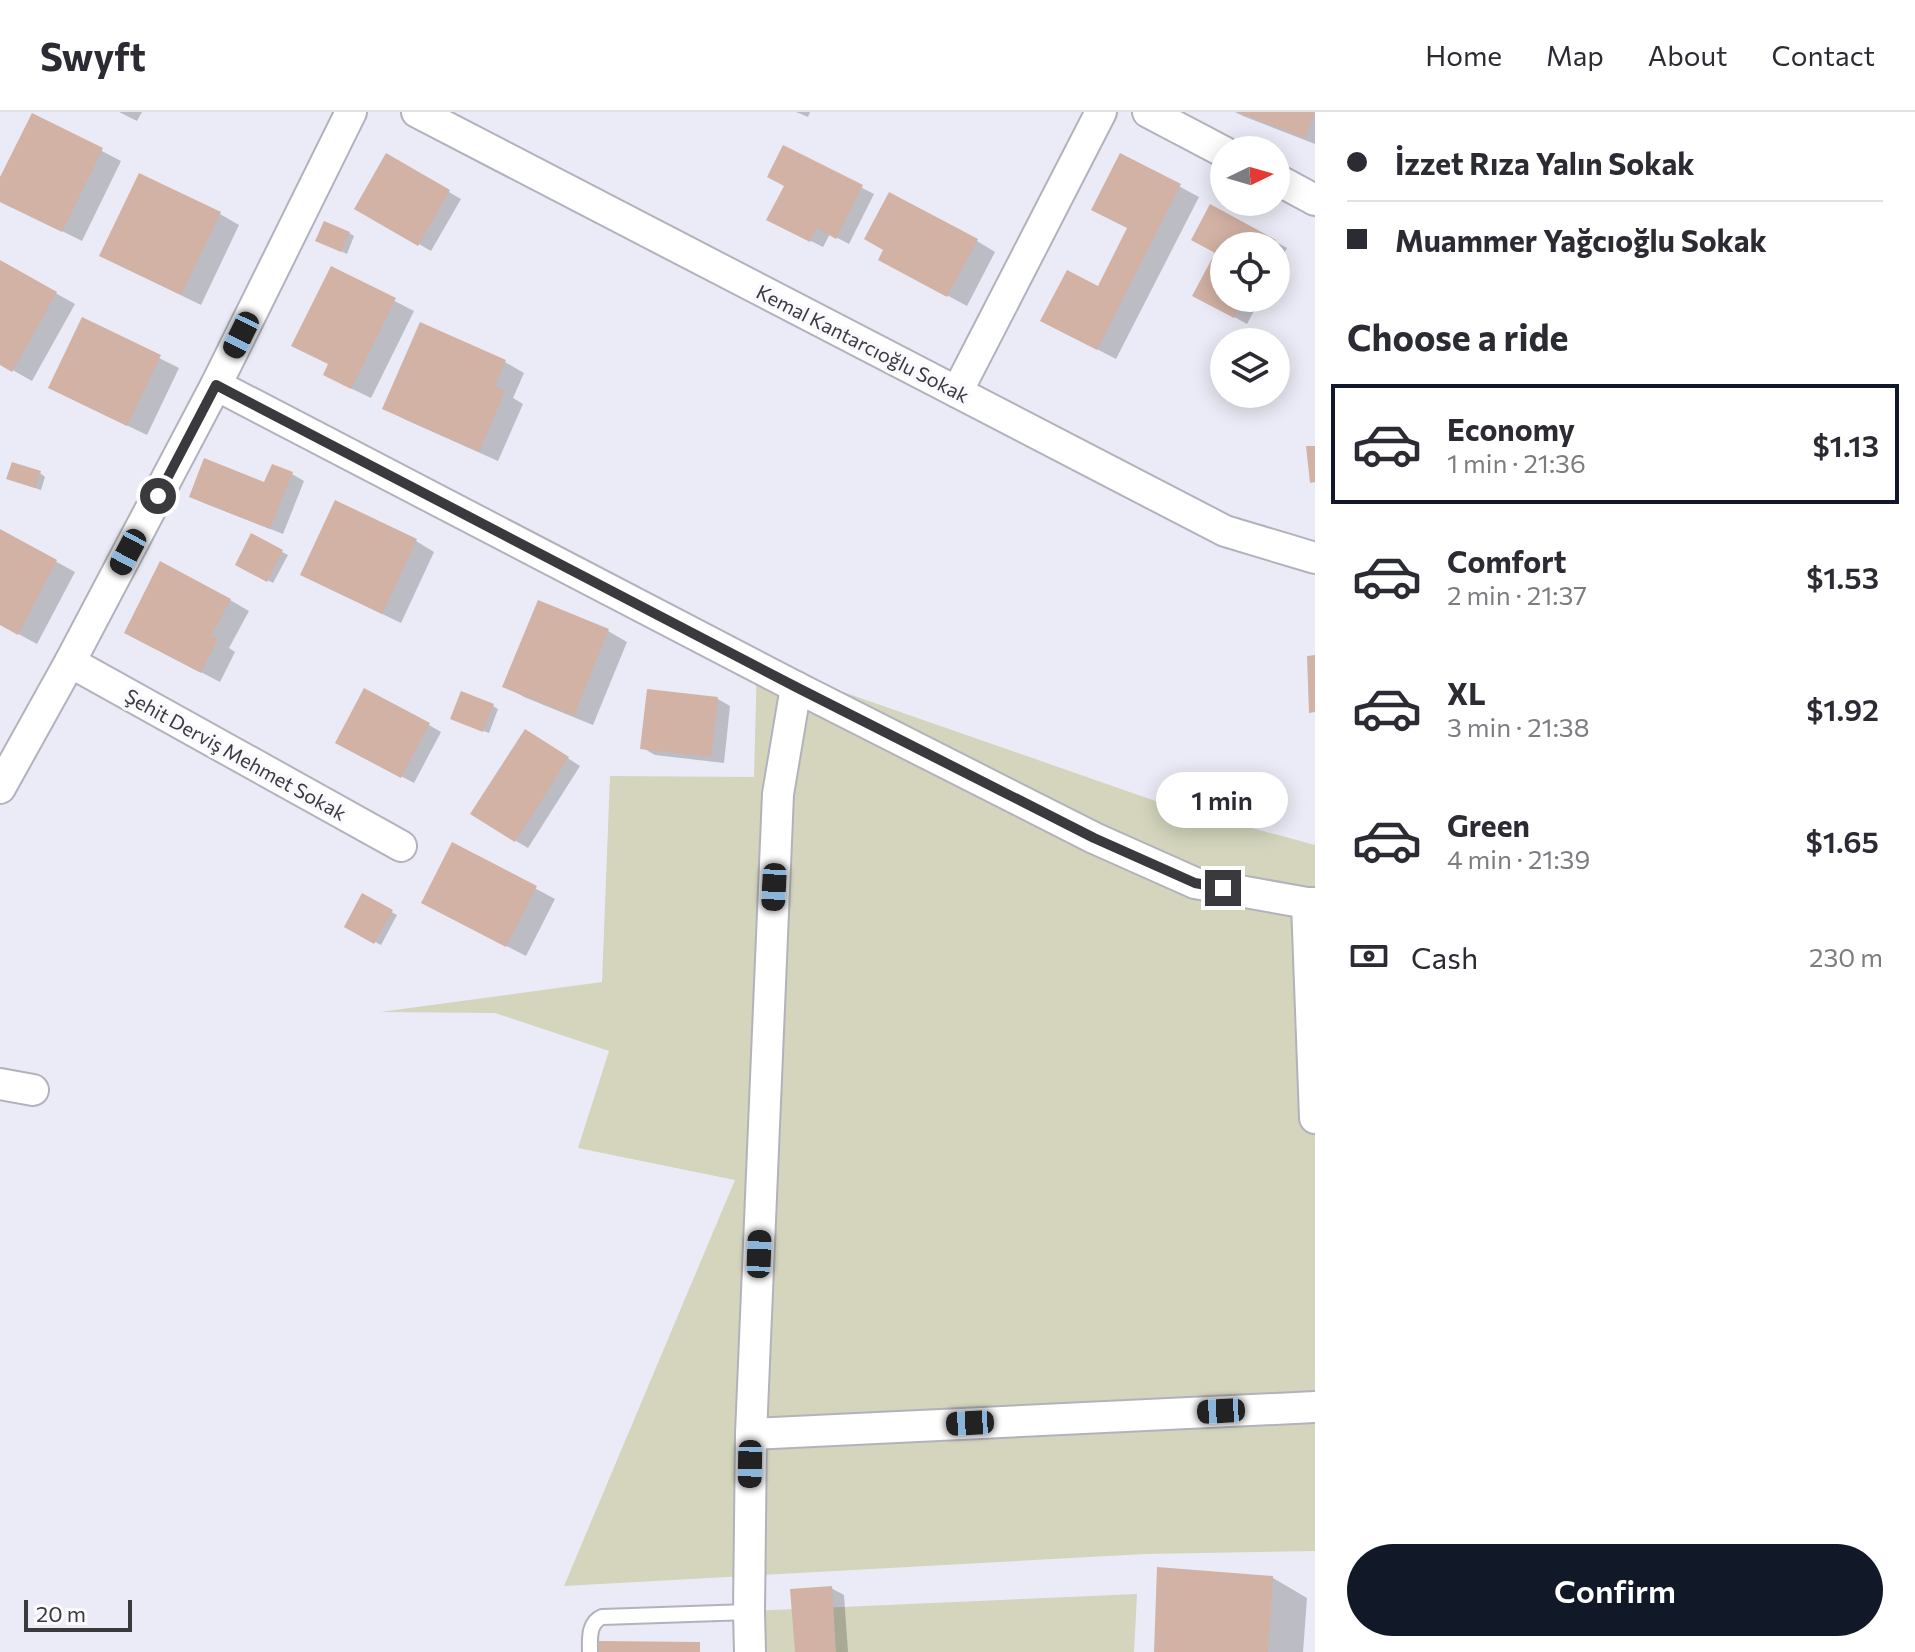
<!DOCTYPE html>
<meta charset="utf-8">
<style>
body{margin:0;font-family:Commissioner,sans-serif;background:#f7f7f7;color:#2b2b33;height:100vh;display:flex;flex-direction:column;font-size:30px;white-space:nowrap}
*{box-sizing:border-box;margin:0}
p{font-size:26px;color:#7c7c81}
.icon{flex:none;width:44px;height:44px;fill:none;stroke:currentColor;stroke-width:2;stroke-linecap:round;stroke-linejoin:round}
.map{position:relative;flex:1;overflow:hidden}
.side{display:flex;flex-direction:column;background:#fff;width:600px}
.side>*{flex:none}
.guide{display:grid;align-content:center;height:176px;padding:0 32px;background:#fff}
.needle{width:52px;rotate:85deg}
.buttons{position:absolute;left:1210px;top:24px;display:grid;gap:16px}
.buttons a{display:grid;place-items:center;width:80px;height:80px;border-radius:50%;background:#fff;box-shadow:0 4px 20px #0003;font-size:40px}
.scale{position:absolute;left:24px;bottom:20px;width:108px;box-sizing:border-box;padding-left:8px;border:4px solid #3a3a3e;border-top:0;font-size:22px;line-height:28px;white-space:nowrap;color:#3a3a3e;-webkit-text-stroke:6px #f9f9fe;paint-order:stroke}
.end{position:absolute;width:36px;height:36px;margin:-18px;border:10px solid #3a3a3e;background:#fff;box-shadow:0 0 0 4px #fff}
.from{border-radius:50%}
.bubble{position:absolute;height:56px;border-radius:28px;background:#fff;box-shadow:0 4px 20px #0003;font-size:26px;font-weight:600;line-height:56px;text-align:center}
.car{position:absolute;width:24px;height:48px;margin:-24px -12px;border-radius:10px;box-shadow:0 0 6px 2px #0007;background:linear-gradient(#222 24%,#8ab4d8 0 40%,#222 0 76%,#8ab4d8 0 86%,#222 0)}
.guide b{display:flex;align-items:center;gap:28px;height:76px;font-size:30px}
.guide b+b{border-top:2px solid #e1e1e2}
.guide i{width:20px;height:20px;background:#2b2b33}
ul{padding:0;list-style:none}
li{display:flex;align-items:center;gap:24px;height:120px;margin:0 16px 12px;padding:0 16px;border:4px solid transparent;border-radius:0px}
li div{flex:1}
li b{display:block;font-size:30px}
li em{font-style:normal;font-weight:600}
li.current{border-color:#111827}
li>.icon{width:72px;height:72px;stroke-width:1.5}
h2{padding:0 32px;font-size:36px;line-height:96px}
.pay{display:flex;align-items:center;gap:20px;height:88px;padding:0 32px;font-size:30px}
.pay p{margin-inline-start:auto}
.action{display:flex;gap:16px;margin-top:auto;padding:16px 32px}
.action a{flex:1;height:92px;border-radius:48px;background:#111827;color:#fff;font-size:32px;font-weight:600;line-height:92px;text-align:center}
header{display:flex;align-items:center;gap:48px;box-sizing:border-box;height:112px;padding:0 40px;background:#fff;border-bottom:2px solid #e1e1e2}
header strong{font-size:38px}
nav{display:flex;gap:44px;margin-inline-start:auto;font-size:28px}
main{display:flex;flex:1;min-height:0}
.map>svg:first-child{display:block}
</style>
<header>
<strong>Swyft</strong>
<nav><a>Home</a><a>Map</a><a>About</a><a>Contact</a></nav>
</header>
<main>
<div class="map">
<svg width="1315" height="1540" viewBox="0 0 1315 1540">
<rect width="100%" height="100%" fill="#ebebf7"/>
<g fill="#d4d5bc">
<path d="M757,550L1167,693L1315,733V1439L1145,1442L564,1474L735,1068L578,1036L609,939L495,901L380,900L602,870L610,664L754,665Z"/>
<path d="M1137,1482L1134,1540H752L753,1499Z"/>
</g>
<g fill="#0003">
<path d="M119,0H142L137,9Z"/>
<path d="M796,0H810L808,5Z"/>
<path d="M1235,0H1315V32L1243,4Z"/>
<path d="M33,3L121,49L82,129L0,88V70Z"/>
<path d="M784,36L874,82L849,132L830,122L823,135L781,114L786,74Z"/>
<path d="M1121,43L1199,85L1116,247L1062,219L1099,177L1129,116Z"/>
<path d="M387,44L461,87L431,139L357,96Z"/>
<path d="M1211,95L1287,136L1276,157V134H1224V186H1261L1247,212L1195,183L1218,140Z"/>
<path d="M220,102L239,113L201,193L121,154Z"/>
<path d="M349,121L354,124L347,142L323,131Z"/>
<path d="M977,129L995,140L967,194L900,158L886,138Z"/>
<path d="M0,150L75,192L32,269L0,251Z"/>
<path d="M332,157L414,199L371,286L344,273L330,253Z"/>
<path d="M83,208L179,256L147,323L70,286Z"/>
<path d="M505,250L524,261L513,286L523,292L498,349L404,307L385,296Z"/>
<path d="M40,361L45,365L41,378L14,369Z"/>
<path d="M292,362L304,369L283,422L204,391L191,384L266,373Z"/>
<path d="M0,419L75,460L37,532L0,512Z"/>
<path d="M252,424L288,443L273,471L237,452Z"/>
<path d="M416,429L434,440L401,511L322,473Z"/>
<path d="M230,488L249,499L229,536L235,540L220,570L145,531Z"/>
<path d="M539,491L608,519L627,530L593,613L524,585L505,574Z"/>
<path d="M718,587L730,594L724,651L655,643L643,636Z"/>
<path d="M493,594L498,597L489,621L458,609Z"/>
<path d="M429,613L441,620L414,671L350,637Z"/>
<path d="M538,627L580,654L528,736L516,729Z"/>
<path d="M453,733L555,787L526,844L443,801Z"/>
<path d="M363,784L397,803L381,833L347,815Z"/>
<path d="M1273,1466L1307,1486L1303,1540H1156Z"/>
<path d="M831,1476L844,1483L848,1540H797Z"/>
</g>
<g fill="#d2b2a4">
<path d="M1237,0H1315L1305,26Z"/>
<path d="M32,1L103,36L62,120L0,90V65Z"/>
<path d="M783,33L863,73L836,127L817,116L810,130L766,108L784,74L767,65Z"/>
<path d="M386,41L450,78L418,134L354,97Z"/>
<path d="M1120,41L1181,72L1097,238L1040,209L1067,158L1098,174L1127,116L1091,98Z"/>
<path d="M139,61L221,100L181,183L99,144Z"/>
<path d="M889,80L978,127L947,185L878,148L883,138L864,127Z"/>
<path d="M1210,92L1276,128L1272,134H1224V186H1245L1234,206L1192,184L1215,141L1191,128Z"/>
<path d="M324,109L350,120L341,140L315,129Z"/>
<path d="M0,148L57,180L12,260L0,253Z"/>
<path d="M331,154L396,186L351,277L323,263L328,252L291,234Z"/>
<path d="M82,205L161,243L127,314L48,276Z"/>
<path d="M420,210L506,248L495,274L505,279L479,340L382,297Z"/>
<path d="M1306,334H1315V370L1310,371Z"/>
<path d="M204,346L264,370L272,352L293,360L270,417L189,385Z"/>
<path d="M12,350L41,359L35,376L6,367Z"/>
<path d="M335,388L417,427L382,502L300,463Z"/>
<path d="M0,417L57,448L18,523L0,513Z"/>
<path d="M251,421L283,438L267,470L235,453Z"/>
<path d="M160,449L231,487L211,524L218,527L201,561L124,521Z"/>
<path d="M538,488L609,517L574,604L502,575Z"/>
<path d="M1315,543V600L1309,601L1307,544Z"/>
<path d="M364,576L430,611L401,666L335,631Z"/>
<path d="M647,577L718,585L711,645L640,637Z"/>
<path d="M461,579L494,592L483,620L450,607Z"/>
<path d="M525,617L569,645L515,730L470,702Z"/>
<path d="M452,730L537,774L506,835L421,791Z"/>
<path d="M362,781L393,798L374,832L344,815Z"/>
<path d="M1157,1455L1273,1464L1268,1540H1154Z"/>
<path d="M832,1474L836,1540H795L790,1477Z"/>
<path d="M599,1529L700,1530V1540H599Z"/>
</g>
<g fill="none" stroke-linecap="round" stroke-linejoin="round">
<defs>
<path id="service" d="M590,1540C590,1527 588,1511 602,1505L749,1500"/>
<g id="minor">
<path d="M417,0L1225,419L1315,446"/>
<path d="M1148,0L1224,40"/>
<path d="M1276,67L1315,88"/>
<path d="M216,273L796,575L1094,726L1195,771L1307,791H1315"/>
<path d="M957,280L1101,0"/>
<path d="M70,550L401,734"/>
<path d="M0,676L70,550L216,273L351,0"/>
<path d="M1307,791L1315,1006"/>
<path d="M0,972L33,978"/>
<path d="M751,1322L1315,1295"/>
<path d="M750,1540L749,1500L751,1322L778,682L796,575"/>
</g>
</defs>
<use href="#service" stroke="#b2b2bd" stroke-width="18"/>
<use href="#minor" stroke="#b2b2bd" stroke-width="34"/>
<use href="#service" stroke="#fff" stroke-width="14"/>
<use href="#minor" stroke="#fff" stroke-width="30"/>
</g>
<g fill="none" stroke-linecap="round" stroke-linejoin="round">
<path stroke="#3a3a3e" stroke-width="10" d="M158,384L216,273L796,575L1094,726L1195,771L1223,776"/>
</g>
<g text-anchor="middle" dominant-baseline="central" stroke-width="7" stroke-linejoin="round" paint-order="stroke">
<g font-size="20" fill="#3a3a3e" stroke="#f9f9fe">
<text transform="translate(863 231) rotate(27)">Kemal Kantarcıoğlu Sokak</text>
<text transform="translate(236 642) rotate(29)">Şehit Derviş Mehmet Sokak</text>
</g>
</g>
</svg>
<div class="buttons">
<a><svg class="needle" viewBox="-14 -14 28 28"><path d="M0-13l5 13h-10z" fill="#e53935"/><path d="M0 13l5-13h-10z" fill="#7c7c81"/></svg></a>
<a><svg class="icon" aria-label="locate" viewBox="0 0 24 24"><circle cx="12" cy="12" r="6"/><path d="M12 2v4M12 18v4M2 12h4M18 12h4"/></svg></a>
<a><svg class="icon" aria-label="layers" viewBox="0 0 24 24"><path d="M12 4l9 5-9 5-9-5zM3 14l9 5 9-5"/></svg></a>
</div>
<div class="scale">20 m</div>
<i class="end from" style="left:158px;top:384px"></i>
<i class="end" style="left:1223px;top:776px"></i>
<div class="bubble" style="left:1156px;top:660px;width:132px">1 min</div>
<i class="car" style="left:241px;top:223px;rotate:206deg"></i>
<i class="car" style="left:128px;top:440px;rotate:208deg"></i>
<i class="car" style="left:774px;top:775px;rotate:183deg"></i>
<i class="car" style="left:759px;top:1142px;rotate:2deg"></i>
<i class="car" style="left:1221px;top:1299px;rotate:267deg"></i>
<i class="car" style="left:970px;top:1311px;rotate:267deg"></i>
<i class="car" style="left:750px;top:1352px;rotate:181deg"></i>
</div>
<section class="side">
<div class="guide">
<b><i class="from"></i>İzzet Rıza Yalın Sokak</b>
<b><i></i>Muammer Yağcıoğlu Sokak</b>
</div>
<h2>Choose a ride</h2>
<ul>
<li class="current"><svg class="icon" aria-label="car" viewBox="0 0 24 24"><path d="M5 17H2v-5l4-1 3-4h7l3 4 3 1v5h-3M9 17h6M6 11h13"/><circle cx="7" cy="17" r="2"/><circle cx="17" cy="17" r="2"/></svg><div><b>Economy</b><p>1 min · 21:36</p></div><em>$1.13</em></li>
<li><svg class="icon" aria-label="car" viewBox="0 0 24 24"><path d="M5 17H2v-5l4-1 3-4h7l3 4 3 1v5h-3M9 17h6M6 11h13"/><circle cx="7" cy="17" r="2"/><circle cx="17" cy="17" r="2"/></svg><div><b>Comfort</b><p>2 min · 21:37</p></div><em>$1.53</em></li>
<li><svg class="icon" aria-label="car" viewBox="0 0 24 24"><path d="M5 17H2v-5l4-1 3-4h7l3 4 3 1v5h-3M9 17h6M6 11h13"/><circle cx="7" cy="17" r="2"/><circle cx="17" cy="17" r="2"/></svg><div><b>XL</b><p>3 min · 21:38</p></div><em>$1.92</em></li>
<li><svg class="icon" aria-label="car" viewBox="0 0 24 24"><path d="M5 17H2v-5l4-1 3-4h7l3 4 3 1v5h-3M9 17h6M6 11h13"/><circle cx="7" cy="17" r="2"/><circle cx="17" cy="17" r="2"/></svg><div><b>Green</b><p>4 min · 21:39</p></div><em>$1.65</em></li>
</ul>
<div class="pay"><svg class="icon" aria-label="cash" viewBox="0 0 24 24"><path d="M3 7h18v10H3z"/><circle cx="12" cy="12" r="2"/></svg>Cash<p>230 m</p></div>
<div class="action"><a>Confirm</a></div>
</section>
</main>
